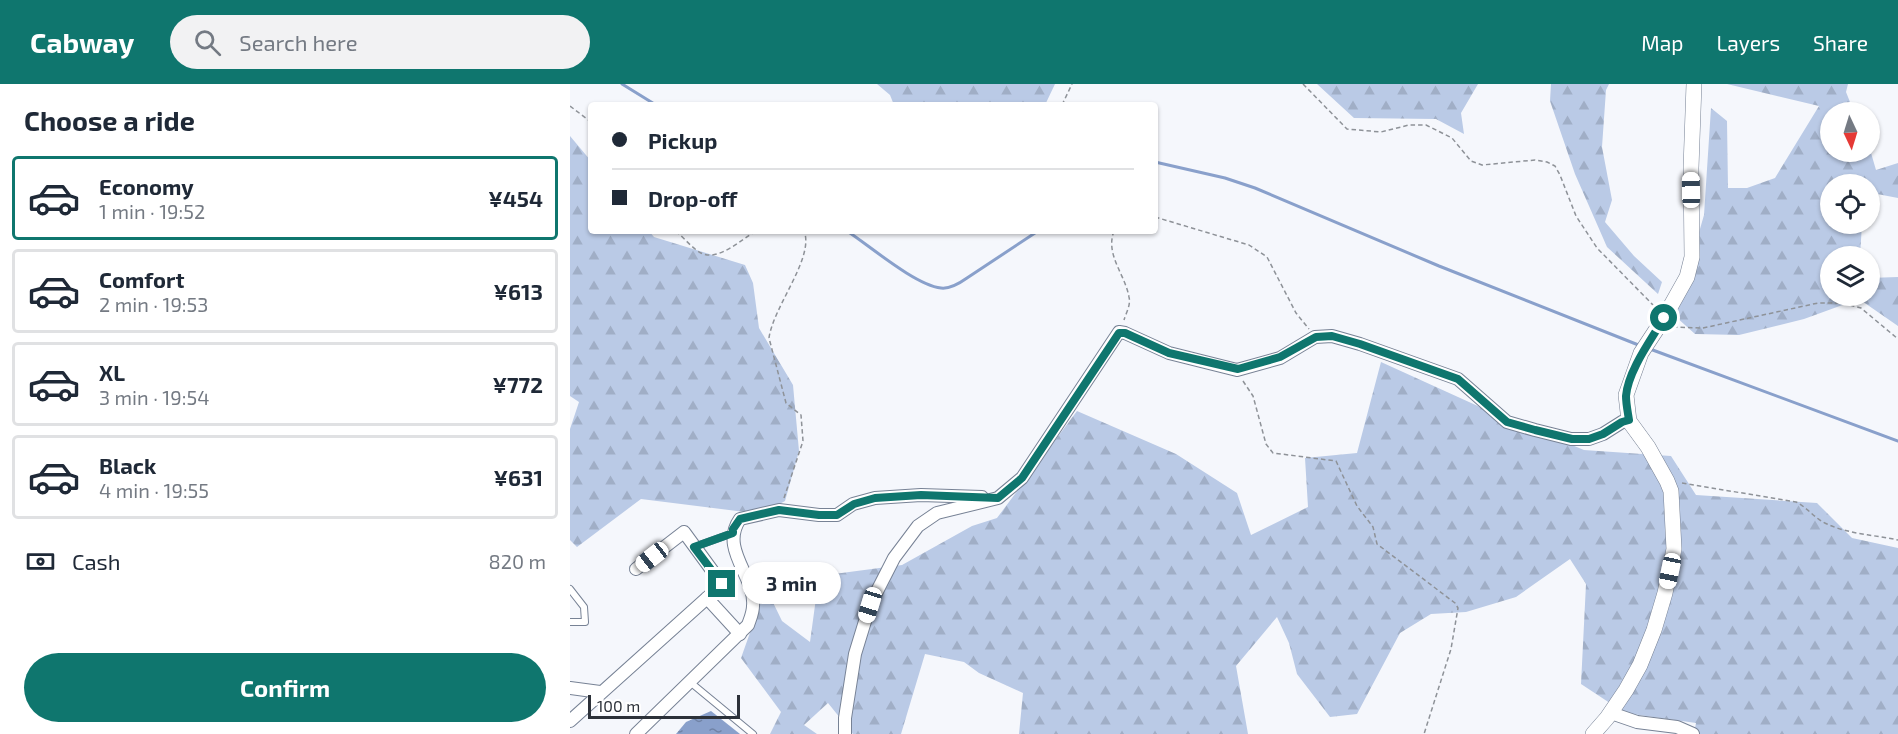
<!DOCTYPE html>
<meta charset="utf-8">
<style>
body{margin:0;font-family:"Exo 2",sans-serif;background:#f2f2f3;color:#1f2937;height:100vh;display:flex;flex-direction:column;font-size:22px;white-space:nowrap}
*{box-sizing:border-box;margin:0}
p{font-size:20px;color:#747a83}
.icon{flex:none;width:33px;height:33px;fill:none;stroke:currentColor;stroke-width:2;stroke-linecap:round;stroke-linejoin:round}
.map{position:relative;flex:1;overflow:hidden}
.side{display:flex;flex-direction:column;background:#fff;width:570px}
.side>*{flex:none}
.hud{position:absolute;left:18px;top:18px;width:570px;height:132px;border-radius:6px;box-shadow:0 2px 4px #0004;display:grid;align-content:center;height:132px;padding:0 24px;background:#fff}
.needle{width:39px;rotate:176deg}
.buttons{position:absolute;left:1250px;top:18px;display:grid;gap:12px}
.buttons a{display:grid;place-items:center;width:60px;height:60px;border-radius:50%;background:#fff;box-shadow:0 2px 4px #0004;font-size:30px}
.scale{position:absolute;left:18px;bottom:15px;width:152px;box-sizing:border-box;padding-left:6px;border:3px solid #2c3139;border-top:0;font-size:16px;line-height:21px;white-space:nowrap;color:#2c3139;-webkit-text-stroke:4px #fff;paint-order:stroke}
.end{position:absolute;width:27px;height:27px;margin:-14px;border:8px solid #0f766e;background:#fff;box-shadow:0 0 0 3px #fff}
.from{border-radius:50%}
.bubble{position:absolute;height:42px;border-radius:21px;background:#fff;box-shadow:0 2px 4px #0004;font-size:20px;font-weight:700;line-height:42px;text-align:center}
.car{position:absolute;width:18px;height:36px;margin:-18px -9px;border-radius:8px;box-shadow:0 0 4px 2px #0007;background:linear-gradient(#fff 24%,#345 0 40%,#fff 0 76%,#345 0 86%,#fff 0)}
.hud b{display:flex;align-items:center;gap:21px;height:57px;font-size:22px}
.hud b+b{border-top:2px solid #e0e1e3}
.hud i{width:15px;height:15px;background:#1f2937}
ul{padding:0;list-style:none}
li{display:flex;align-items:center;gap:18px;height:84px;margin:0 12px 9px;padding:0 12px;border:3px solid #e0e1e3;border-radius:6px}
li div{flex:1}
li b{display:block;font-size:22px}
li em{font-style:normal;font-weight:700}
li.current{border-color:#0f766e}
li>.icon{width:54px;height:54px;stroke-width:1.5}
h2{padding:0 24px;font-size:27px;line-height:72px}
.pay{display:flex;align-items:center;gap:15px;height:66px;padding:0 24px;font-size:22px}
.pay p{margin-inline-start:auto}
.action{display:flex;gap:12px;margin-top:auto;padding:12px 24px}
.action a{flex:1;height:69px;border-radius:36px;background:#0f766e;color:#fff;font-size:24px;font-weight:700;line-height:69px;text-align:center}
header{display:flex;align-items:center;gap:36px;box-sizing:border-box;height:84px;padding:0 30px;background:#0f766e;color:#fff}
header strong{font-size:28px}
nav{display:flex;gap:33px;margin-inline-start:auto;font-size:21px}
.search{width:420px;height:54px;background:#f2f2f3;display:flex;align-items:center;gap:15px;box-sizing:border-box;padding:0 21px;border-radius:33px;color:#747a83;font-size:22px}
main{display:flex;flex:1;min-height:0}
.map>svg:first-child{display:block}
</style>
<header>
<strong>Cabway</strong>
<div class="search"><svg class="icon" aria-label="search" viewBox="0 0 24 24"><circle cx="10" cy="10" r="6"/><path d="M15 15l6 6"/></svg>Search here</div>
<nav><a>Map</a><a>Layers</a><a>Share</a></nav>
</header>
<main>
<section class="side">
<h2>Choose a ride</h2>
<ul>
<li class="current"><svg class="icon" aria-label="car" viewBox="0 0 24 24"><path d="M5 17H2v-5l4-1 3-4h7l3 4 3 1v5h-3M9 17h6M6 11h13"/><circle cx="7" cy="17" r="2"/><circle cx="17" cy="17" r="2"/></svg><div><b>Economy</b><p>1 min · 19:52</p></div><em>¥454</em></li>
<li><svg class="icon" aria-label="car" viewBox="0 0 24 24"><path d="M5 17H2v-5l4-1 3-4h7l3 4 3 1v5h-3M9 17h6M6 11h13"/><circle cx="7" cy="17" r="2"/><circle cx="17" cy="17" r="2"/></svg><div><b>Comfort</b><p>2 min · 19:53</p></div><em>¥613</em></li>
<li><svg class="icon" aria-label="car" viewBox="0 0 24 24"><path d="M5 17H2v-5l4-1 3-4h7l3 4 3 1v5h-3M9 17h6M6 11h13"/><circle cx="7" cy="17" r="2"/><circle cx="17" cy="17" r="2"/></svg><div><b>XL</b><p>3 min · 19:54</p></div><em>¥772</em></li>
<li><svg class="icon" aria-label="car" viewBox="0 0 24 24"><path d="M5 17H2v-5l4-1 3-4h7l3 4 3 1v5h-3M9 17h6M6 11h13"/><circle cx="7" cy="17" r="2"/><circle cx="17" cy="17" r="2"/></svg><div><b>Black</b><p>4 min · 19:55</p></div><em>¥631</em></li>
</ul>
<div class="pay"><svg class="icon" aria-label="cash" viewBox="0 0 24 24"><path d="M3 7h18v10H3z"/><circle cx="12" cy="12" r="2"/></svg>Cash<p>820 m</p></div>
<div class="action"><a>Confirm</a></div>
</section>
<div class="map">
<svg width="1328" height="650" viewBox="0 0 1328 650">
<defs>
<pattern id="forest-firs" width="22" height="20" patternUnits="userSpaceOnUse" patternTransform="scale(1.5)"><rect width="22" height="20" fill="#bacae6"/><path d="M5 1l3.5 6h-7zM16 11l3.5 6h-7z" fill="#a0aec6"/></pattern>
<pattern id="water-ripples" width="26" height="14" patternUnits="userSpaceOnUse" patternTransform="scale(1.5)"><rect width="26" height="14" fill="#89a0cb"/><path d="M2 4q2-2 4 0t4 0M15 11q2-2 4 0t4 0" fill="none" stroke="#7083a6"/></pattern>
</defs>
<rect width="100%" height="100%" fill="#f5f7fc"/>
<g fill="url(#forest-firs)">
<path d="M307,0H485L475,21H324L320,11Z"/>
<path d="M747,0H908L891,29L894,50L866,35L784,34Z"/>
<path d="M981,0H1039L1036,6L1032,63L1042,116L1035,138L1064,172L1092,198L1088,210L1037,163L1005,90L980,17Z"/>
<path d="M1157,0H1278L1276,8L1284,28H1260V68H1299V62L1306,86L1328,79V114L1302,109L1299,113V100H1260V140H1292L1290,172H1260V212H1299V194L1328,193V242L1289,215L1234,235L1169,251L1125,250L1105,232L1134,131L1141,24L1157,37L1158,104H1177L1205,94L1249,22Z"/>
<path d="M0,52L21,77V147H79L84,153L175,181L183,199L189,244L223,301L229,367L215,417L191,430L71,415L7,463L0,456V345L9,318L0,312Z"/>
<path d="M811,278L910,323L1014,366L1101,372L1126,411L1247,419L1282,454L1328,464V650H1124L1126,639L1055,629L1011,600L1016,500L1000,475L946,513L896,528L861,530L830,549L787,630L760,633L727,590L719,559L707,533L666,582L678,650H449L453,609L409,589L394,578L355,570L331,650H283L258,619L234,641L247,650H200L211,628L171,574L196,504L212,537L240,558L249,492L332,481L402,442L427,434L507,327L606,370L667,409L681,451L738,423L735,374L787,369Z"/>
</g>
<path fill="url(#water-ripples)" d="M141,627L170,650H106L116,638Z"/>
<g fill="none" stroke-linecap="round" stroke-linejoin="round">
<g stroke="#89a0cb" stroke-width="3">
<path d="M52,0L86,21"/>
<path d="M585,78L655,94L685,104L869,182L1071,262"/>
<path d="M277,147C300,162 345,201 371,204C379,205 390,199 397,194L468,147"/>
<path d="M1080,265L1328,357"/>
</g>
<defs>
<g id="service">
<path d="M124,463L163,449"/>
<path d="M0,505L14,523L15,538H0"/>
<path d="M120,598L183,650"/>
</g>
<g id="minor">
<path d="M66,485L114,448L152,500L137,514"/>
<path d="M0,604L30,608"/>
<path d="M1041,629L1067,638L1107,643L1123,650"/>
<path d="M0,637L137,514L170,550"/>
<path d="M66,650L178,541C180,535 183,529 183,522C186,493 149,465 170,435L209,426L249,431H267L283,420L305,414L351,411L412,413"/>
<path d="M275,650V634L285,570L300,521L324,474L348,442L367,429L428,414L452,394L549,248L555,249L599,269L667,286L710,274L745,253L762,252L790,260L888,295L937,338L965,346L1001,355H1019L1033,350L1052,338L1059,337"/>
</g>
<path id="tertiary" d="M1023,650L1037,634L1056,606L1070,581L1084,546L1095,509L1104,465L1101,407L1097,397L1078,363L1059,337L1056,311L1071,269L1094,234L1117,193L1122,173L1121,84L1124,0"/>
</defs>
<use href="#service" stroke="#778295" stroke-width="8"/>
<use href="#minor" stroke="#778295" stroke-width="14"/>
<use href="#tertiary" stroke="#778295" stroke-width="16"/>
<g stroke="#8e9298" stroke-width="1.5" stroke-dasharray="4.5 3" stroke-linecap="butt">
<path d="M733,0L777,45L811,48L839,41H856L882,54L901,77L912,81L965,76L977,78L985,82L990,91L1006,132L1027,164L1085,223"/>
<path d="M492,21L502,0"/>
<path d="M0,22L21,38"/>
<path d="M585,133L679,161L697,173L726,229L739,245"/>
<path d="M106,147C114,154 122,164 131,169C148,178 172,155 186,147"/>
<path d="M544,147C535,171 555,190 559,213C561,221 556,229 554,236"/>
<path d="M1103,243L1133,244L1248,219H1273L1291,224L1328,255"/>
<path d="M673,297L683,312L696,360L703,369L766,377L787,422L803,443L807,460L885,519L888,524L881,565L854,650"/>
<path d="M1112,399L1226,418C1238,424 1245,435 1257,440C1278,450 1305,451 1328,456"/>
<path d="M214,414L233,357L231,331L216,319L199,254C203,223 245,173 234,147"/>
</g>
<use href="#service" stroke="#fff" stroke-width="6"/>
<use href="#minor" stroke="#fff" stroke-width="12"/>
<use href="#tertiary" stroke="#fff" stroke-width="15"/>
</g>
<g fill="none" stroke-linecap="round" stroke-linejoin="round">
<path stroke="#0f766e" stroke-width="8" d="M152,500L124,463L163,449V445L170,435L209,426L249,431H267L284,420L305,414L351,411L428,414L452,394L549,249H555L599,269L668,285L710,273L746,253L762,252L790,260L888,295L937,338L965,346L1002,355H1019L1033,350L1052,338L1059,336C1058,329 1056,320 1056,312C1058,287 1081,256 1094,234"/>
</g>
</svg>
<div class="buttons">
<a><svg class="needle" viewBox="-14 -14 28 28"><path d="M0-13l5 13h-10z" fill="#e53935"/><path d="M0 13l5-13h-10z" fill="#747a83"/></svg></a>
<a><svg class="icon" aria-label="locate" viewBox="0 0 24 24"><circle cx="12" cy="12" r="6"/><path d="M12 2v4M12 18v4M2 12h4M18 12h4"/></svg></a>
<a><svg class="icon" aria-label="layers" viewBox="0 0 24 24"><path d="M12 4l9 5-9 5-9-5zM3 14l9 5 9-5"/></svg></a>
</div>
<div class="scale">100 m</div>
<i class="end from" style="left:1094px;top:234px"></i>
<i class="end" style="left:152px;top:500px"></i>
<div class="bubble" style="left:172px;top:478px;width:99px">3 min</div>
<i class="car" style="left:1121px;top:106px;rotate:359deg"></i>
<i class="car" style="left:82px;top:473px;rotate:232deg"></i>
<i class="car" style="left:1100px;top:487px;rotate:192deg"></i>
<i class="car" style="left:300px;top:521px;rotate:197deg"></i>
<div class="hud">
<b><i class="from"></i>Pickup</b>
<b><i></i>Drop-off</b>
</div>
</div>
</main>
